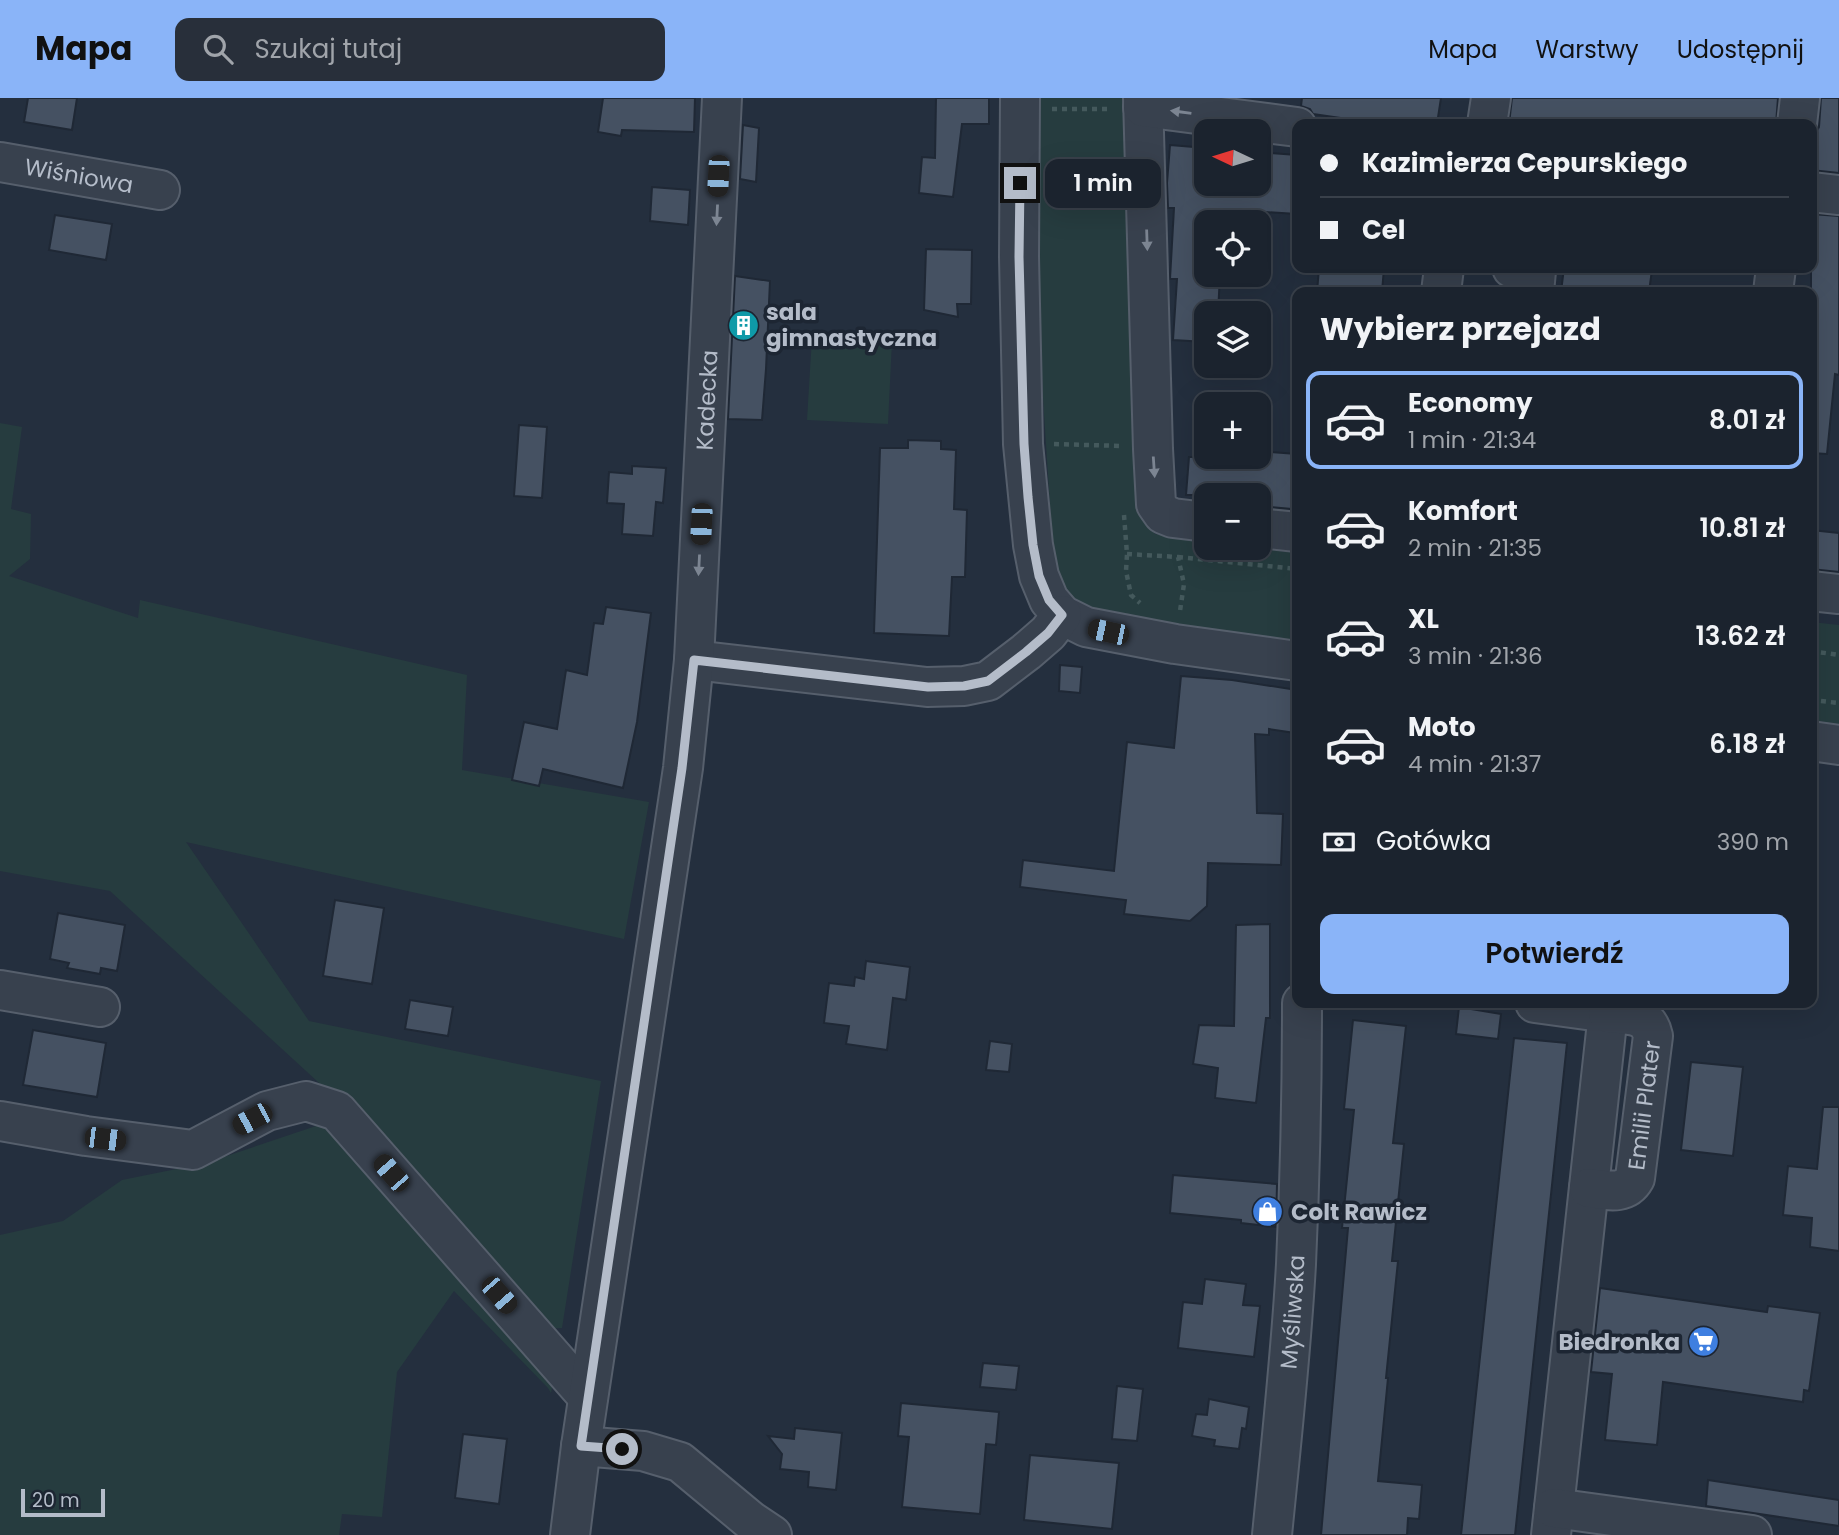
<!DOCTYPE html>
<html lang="pl">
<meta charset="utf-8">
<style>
body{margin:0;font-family:Poppins,sans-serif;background:#282f3a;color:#f1f3f6;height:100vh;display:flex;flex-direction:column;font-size:26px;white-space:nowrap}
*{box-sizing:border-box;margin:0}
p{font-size:23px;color:#a0a4aa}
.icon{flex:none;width:38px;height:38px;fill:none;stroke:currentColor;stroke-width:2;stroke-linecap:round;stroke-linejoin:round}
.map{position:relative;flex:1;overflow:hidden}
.details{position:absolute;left:1292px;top:189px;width:525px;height:721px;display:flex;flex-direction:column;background:#1b232e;border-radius:14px;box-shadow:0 7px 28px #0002,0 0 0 2px #39404a}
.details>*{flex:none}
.hud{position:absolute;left:1292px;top:21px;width:525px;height:154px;border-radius:14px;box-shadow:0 7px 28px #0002,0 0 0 2px #39404a;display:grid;align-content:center;height:154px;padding:0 28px;background:#1b232e}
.needle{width:46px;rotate:274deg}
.fabs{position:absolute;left:1194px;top:21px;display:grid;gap:14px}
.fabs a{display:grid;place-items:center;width:77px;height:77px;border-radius:14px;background:#1b232e;box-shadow:0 7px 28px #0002,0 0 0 2px #39404a;font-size:35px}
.scale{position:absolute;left:21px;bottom:18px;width:84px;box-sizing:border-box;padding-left:7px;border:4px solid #b4bcc9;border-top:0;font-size:19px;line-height:24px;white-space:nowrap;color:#b4bcc9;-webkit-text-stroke:5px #1d2633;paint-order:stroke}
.end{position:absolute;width:32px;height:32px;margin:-16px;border:9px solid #b4bcc9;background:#111;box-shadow:0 0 0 4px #111}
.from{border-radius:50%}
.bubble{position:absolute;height:49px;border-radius:14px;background:#1b232e;box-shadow:0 7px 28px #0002,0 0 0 2px #39404a;font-size:23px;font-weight:600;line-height:49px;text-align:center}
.car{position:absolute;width:21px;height:42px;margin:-21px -10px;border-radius:9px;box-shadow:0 0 5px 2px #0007;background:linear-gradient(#222 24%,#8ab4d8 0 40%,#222 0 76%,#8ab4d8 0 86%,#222 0)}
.hud b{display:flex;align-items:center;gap:24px;height:66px;font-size:26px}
.hud b+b{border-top:2px solid #39404a}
.hud i{width:18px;height:18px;background:#f1f3f6}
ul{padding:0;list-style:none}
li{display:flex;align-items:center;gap:21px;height:98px;margin:0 14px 10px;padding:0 14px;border:4px solid transparent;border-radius:14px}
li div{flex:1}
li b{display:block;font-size:26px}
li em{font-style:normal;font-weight:600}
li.on{border-color:#8ab4f8}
li>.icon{width:63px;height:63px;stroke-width:1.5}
h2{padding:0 28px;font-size:32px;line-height:84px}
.pay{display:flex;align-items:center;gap:18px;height:77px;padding:0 28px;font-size:26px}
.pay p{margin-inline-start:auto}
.button{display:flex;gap:14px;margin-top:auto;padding:14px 28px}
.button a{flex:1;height:80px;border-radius:14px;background:#8ab4f8;color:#111;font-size:28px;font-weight:600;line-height:80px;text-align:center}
header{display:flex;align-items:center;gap:42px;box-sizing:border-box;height:98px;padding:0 35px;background:#8ab4f8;color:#111}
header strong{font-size:33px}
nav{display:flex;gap:38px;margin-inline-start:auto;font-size:24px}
.search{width:490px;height:63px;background:#282f3a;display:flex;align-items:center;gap:18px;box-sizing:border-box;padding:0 24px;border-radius:14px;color:#a0a4aa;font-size:26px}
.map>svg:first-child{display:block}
</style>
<header>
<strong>Mapa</strong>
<div class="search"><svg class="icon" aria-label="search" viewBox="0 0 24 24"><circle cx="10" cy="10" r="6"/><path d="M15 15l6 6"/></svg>Szukaj tutaj</div>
<nav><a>Mapa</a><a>Warstwy</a><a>Udostępnij</a></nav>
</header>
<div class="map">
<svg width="1839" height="1437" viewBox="0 0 1839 1437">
<rect width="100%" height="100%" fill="#242f3e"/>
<g fill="#263c3f">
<path d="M1036,0H1134L1145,422L1155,436L1206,443V450H1257L1297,455V546L1137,523L1081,507L1068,495L1058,472L1052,439L1043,300L1035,100Z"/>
<path d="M812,239L892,243L888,326L807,322Z"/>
<path d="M0,325L22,329L11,411L31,416L30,461L9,478L138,520L140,502L467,577L462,672L649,704L624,841L186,744L309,923L601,983L562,1230L540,1231L342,1006L110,793L0,773Z"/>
<path d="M1811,524L1839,527V626L1811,622Z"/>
<path d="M322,1026L555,1273L551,1295L548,1290L454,1193L397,1274L382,1419L342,1416L339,1437H0V1137L63,1123L122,1082L206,1065Z"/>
</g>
<g fill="#455162" stroke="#1f2835" stroke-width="2">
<path d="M28,0H77L72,32L24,24Z"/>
<path d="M603,0H695L694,34L622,32L621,38L598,34Z"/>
<path d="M936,0H989V26H962L953,99L919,95L922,59L935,60Z"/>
<path d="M1302,0H1441L1437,26H1382L1313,16L1310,11L1301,8Z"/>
<path d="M1512,0H1778L1776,26H1509Z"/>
<path d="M1821,0H1839V75L1811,72L1813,40L1819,29Z"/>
<path d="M743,27L759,30L756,84L740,81Z"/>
<path d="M1170,47L1206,50V86H1258V54L1297,57V116L1218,111L1217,124H1206V177H1220L1218,215H1206V244L1173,242L1177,181H1170L1174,110H1168L1167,85Z"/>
<path d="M652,89L690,92L688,127L650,123Z"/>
<path d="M1811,116L1839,118V277L1835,276L1827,356L1811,355Z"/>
<path d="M55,117L112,126L106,162L49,152Z"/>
<path d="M926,151L972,152L971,206H957L958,219L924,212Z"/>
<path d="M1319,170H1384L1382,194H1317Z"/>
<path d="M1564,170H1636L1652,172L1649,194H1561Z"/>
<path d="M735,178L770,183L766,271L762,322L728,321Z"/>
<path d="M519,327L547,329L542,400L514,398Z"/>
<path d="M908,342L941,343V351L956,352L954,411L967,412L965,479H952L949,538L874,535L880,350H908Z"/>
<path d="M1258,353L1297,356L1292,411L1258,408V397H1186L1189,359H1258Z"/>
<path d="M632,368L666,370L663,405L656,404L653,438L622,436L624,406L607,405L609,374L632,376Z"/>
<path d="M1811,432L1839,435V474L1811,471Z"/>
<path d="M606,509L651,515L637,624L623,690L543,671L539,688L512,682L524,624L557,631L566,572L587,577L594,525L603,526Z"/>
<path d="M1060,567L1082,569L1080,595L1059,593Z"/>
<path d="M1181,578L1232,582L1297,592L1295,635L1269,631V637L1255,636L1257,715L1283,716L1281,767L1208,765L1207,808L1190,823L1124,816L1126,802L1020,789L1023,762L1114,773L1127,644L1174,650Z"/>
<path d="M335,802L384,810L372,886L323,878Z"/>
<path d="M58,815L125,827L117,873L101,870L100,876L67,870L69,865L50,861Z"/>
<path d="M1270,826V920H1266L1256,1005L1215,1000L1218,970L1193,966L1199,927L1234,928L1236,827Z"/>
<path d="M866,863L910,869L906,902L893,900L887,952L846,946L849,928L824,925L829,885L854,888L855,879L864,881Z"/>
<path d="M410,902L453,909L448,938L405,931Z"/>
<path d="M1459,909L1501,916L1498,941L1456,936Z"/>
<path d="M1353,922L1406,928L1393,1045L1404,1046L1392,1163H1398L1386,1280H1388L1378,1383L1422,1387L1419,1421L1408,1420L1407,1437H1321L1348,1130H1342L1354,1012L1344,1011Z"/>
<path d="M33,932L106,945L97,999L23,987Z"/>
<path d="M1514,940L1567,945L1515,1437H1461Z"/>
<path d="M990,943L1012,946L1009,974L986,972Z"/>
<path d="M1691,964L1743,969L1733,1058L1681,1052Z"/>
<path d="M1823,1009H1839V1153L1810,1149L1812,1120L1783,1117L1788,1068L1817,1071Z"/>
<path d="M1173,1077L1277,1086L1276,1129L1241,1125V1122L1170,1115Z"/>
<path d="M1205,1181L1246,1186L1243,1207L1260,1208L1254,1259L1178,1250L1183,1204L1202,1206Z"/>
<path d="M1600,1190L1767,1214L1768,1208L1820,1215L1809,1293L1804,1292L1803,1304L1663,1284L1657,1347L1605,1342L1612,1276L1591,1274Z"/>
<path d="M983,1265L1019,1268L1016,1292L980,1289Z"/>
<path d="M1117,1288L1143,1291L1137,1343L1112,1341Z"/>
<path d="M1209,1301L1249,1309L1246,1331L1242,1330L1239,1351L1214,1348L1215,1342L1192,1338L1196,1316L1207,1317Z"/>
<path d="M901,1305L999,1314L996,1347L986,1346L980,1416L902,1409L909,1339L898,1338Z"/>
<path d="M795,1330L842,1335L836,1392L808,1389L809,1374L780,1371L782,1356L768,1338L794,1341Z"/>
<path d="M463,1336L507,1341L499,1406L455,1400Z"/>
<path d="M1030,1357L1119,1365L1112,1431L1024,1422Z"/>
<path d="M1708,1382L1839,1402V1428L1706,1408Z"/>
</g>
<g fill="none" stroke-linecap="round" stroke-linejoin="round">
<defs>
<g id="minor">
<path d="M1020,0L1019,159L1023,346L1033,447L1039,478L1049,502L1062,517L1086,529L1175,546L1297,563"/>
<path d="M1143,0L1153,351L1156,406L1163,416L1173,420L1206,424"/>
<path d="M1143,9L1297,29"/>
<path d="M1487,26L1491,0"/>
<path d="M1797,26L1800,0"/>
<path id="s1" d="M0,64L160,92"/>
<path d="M1811,94L1839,97"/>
<path d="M1512,170L1536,173L1534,194"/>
<path d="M1441,194L1444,170"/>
<path d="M1773,194L1776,170"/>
<path d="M1258,430L1297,434"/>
<path d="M1811,493L1839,496"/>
<path d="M694,562L927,589L964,588L988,583L1026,554L1048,535L1062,517"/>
<path d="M1811,643L1839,647"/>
<path d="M0,892L100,909"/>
<path d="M1535,905L1608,915L1551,1437"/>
<path d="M0,1023L86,1038L193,1052L267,1013L306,1003L337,1013L588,1299"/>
<path id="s2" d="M1589,1090C1606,1092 1625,1098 1635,1080L1653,938C1648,914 1628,917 1608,915"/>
<path d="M581,1348L643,1353L680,1364L751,1423L772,1437"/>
<path d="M1554,1410L1752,1437"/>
<path id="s3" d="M570,1437L581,1348L683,670L694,562L722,0"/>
<path id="s4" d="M1272,1437C1281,1347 1291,1257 1296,1166C1300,1079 1302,992 1302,905"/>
</g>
</defs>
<use href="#minor" stroke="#565f6c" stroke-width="42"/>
<g stroke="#44595c" stroke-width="4.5" stroke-dasharray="5 5" stroke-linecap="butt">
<path d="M1052,11H1110"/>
<path d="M1054,346L1122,348"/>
<path d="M1124,417L1127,456L1126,473L1131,497L1140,505"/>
<path d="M1127,456L1178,459L1184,486L1180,513"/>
<path d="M1178,459L1297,471"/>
<path d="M1811,553L1839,557"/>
<path d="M1811,602L1839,605"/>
</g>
<use href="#minor" stroke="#38414e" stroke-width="38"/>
</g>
<defs><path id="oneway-solid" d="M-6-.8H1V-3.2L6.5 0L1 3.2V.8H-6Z" transform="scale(1.75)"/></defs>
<g fill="#7c8592">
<use href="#oneway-solid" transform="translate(1181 14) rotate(-172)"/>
<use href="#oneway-solid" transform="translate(717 117) rotate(93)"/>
<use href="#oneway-solid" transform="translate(1147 142) rotate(88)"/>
<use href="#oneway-solid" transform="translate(1154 369) rotate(86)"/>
<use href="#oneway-solid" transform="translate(699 467) rotate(93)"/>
</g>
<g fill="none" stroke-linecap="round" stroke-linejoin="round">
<path stroke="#b4bcc9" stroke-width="9" d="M622,1351L581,1348L682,670L694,562L928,589L964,588L988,583L1026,554L1048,535L1062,517L1049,502L1039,478L1033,447L1028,399L1024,346L1019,159L1020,85"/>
</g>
<defs>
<symbol id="building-disc" viewBox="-11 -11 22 22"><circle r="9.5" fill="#0f9aa8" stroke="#1d2633"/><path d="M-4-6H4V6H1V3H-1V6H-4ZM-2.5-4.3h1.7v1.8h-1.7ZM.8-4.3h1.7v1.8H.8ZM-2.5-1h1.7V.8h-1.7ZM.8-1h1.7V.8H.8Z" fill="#fff"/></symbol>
<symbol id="shop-disc" viewBox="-11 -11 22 22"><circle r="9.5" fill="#3f7fe0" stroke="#1d2633"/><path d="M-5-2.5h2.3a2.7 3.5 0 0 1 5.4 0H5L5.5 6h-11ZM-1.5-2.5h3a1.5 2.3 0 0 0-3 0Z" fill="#fff"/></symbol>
<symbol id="supermarket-disc" viewBox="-11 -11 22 22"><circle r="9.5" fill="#3f7fe0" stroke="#1d2633"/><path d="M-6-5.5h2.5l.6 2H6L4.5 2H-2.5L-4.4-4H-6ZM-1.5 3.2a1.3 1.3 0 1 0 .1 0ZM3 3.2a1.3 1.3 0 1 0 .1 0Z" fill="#fff"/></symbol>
</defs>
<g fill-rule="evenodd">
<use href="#building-disc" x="726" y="210" width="35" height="35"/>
<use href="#shop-disc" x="1250" y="1096" width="35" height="35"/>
<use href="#supermarket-disc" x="1686" y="1226" width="35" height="35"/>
</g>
<g text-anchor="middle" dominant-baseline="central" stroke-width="7" stroke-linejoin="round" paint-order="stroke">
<g font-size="23" fill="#b4bcc9" stroke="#1d2633">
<text stroke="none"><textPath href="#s1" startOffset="80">Wiśniowa</textPath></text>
<text stroke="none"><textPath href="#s3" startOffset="1144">Kadecka</textPath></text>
<text stroke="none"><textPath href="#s2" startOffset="124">Emilii Plater</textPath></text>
<text stroke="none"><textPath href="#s4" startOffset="224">Myśliwska</textPath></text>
</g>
<g font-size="23" font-weight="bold" fill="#b4bcc9" stroke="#1d2633" text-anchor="start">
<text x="766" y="214">sala<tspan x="766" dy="26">gimnastyczna</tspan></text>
<text x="1291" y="1114">Colt Rawicz</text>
<text x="1680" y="1244" text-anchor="end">Biedronka</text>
</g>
</g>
</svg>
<div class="fabs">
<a><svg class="needle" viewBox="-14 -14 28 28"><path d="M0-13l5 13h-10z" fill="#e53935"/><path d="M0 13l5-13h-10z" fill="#a0a4aa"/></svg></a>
<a><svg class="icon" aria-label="locate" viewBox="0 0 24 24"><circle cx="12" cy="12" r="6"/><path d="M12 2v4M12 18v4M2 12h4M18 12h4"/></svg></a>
<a><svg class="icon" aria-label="layers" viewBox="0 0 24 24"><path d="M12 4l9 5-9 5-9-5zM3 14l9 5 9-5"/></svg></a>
<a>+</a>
<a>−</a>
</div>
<div class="scale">20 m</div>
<i class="end from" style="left:622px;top:1351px"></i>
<i class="end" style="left:1020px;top:85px"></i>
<div class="bubble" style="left:1045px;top:61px;width:116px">1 min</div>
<i class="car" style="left:718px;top:78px;rotate:183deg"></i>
<i class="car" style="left:701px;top:426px;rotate:183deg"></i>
<i class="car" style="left:1108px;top:534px;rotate:282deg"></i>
<i class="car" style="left:252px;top:1021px;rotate:242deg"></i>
<i class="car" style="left:105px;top:1041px;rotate:97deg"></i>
<i class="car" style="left:391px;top:1075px;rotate:319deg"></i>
<i class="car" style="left:499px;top:1197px;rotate:139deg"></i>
<div class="hud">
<b><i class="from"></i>Kazimierza Cepurskiego</b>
<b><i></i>Cel</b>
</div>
<section class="details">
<h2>Wybierz przejazd</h2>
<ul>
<li class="on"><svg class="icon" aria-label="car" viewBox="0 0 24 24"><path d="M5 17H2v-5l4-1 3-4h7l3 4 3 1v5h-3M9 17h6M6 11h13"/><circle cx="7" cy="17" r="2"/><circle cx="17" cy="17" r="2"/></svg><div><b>Economy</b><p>1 min · 21:34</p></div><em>8.01 zł</em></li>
<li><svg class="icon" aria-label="car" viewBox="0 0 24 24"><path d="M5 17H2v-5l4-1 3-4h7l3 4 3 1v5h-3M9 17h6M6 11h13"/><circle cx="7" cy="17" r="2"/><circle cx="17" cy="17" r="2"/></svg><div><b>Komfort</b><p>2 min · 21:35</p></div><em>10.81 zł</em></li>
<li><svg class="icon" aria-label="car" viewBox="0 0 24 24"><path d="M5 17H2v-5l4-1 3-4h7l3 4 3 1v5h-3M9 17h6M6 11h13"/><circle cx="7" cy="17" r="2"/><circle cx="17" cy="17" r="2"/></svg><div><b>XL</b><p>3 min · 21:36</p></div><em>13.62 zł</em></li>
<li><svg class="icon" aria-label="car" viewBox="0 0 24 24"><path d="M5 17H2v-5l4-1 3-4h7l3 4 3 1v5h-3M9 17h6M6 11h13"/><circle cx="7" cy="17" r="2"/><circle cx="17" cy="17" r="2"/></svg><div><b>Moto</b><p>4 min · 21:37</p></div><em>6.18 zł</em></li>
</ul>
<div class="pay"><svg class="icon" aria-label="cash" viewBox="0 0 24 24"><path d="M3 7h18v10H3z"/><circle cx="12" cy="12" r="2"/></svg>Gotówka<p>390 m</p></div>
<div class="button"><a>Potwierdź</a></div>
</section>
</div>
